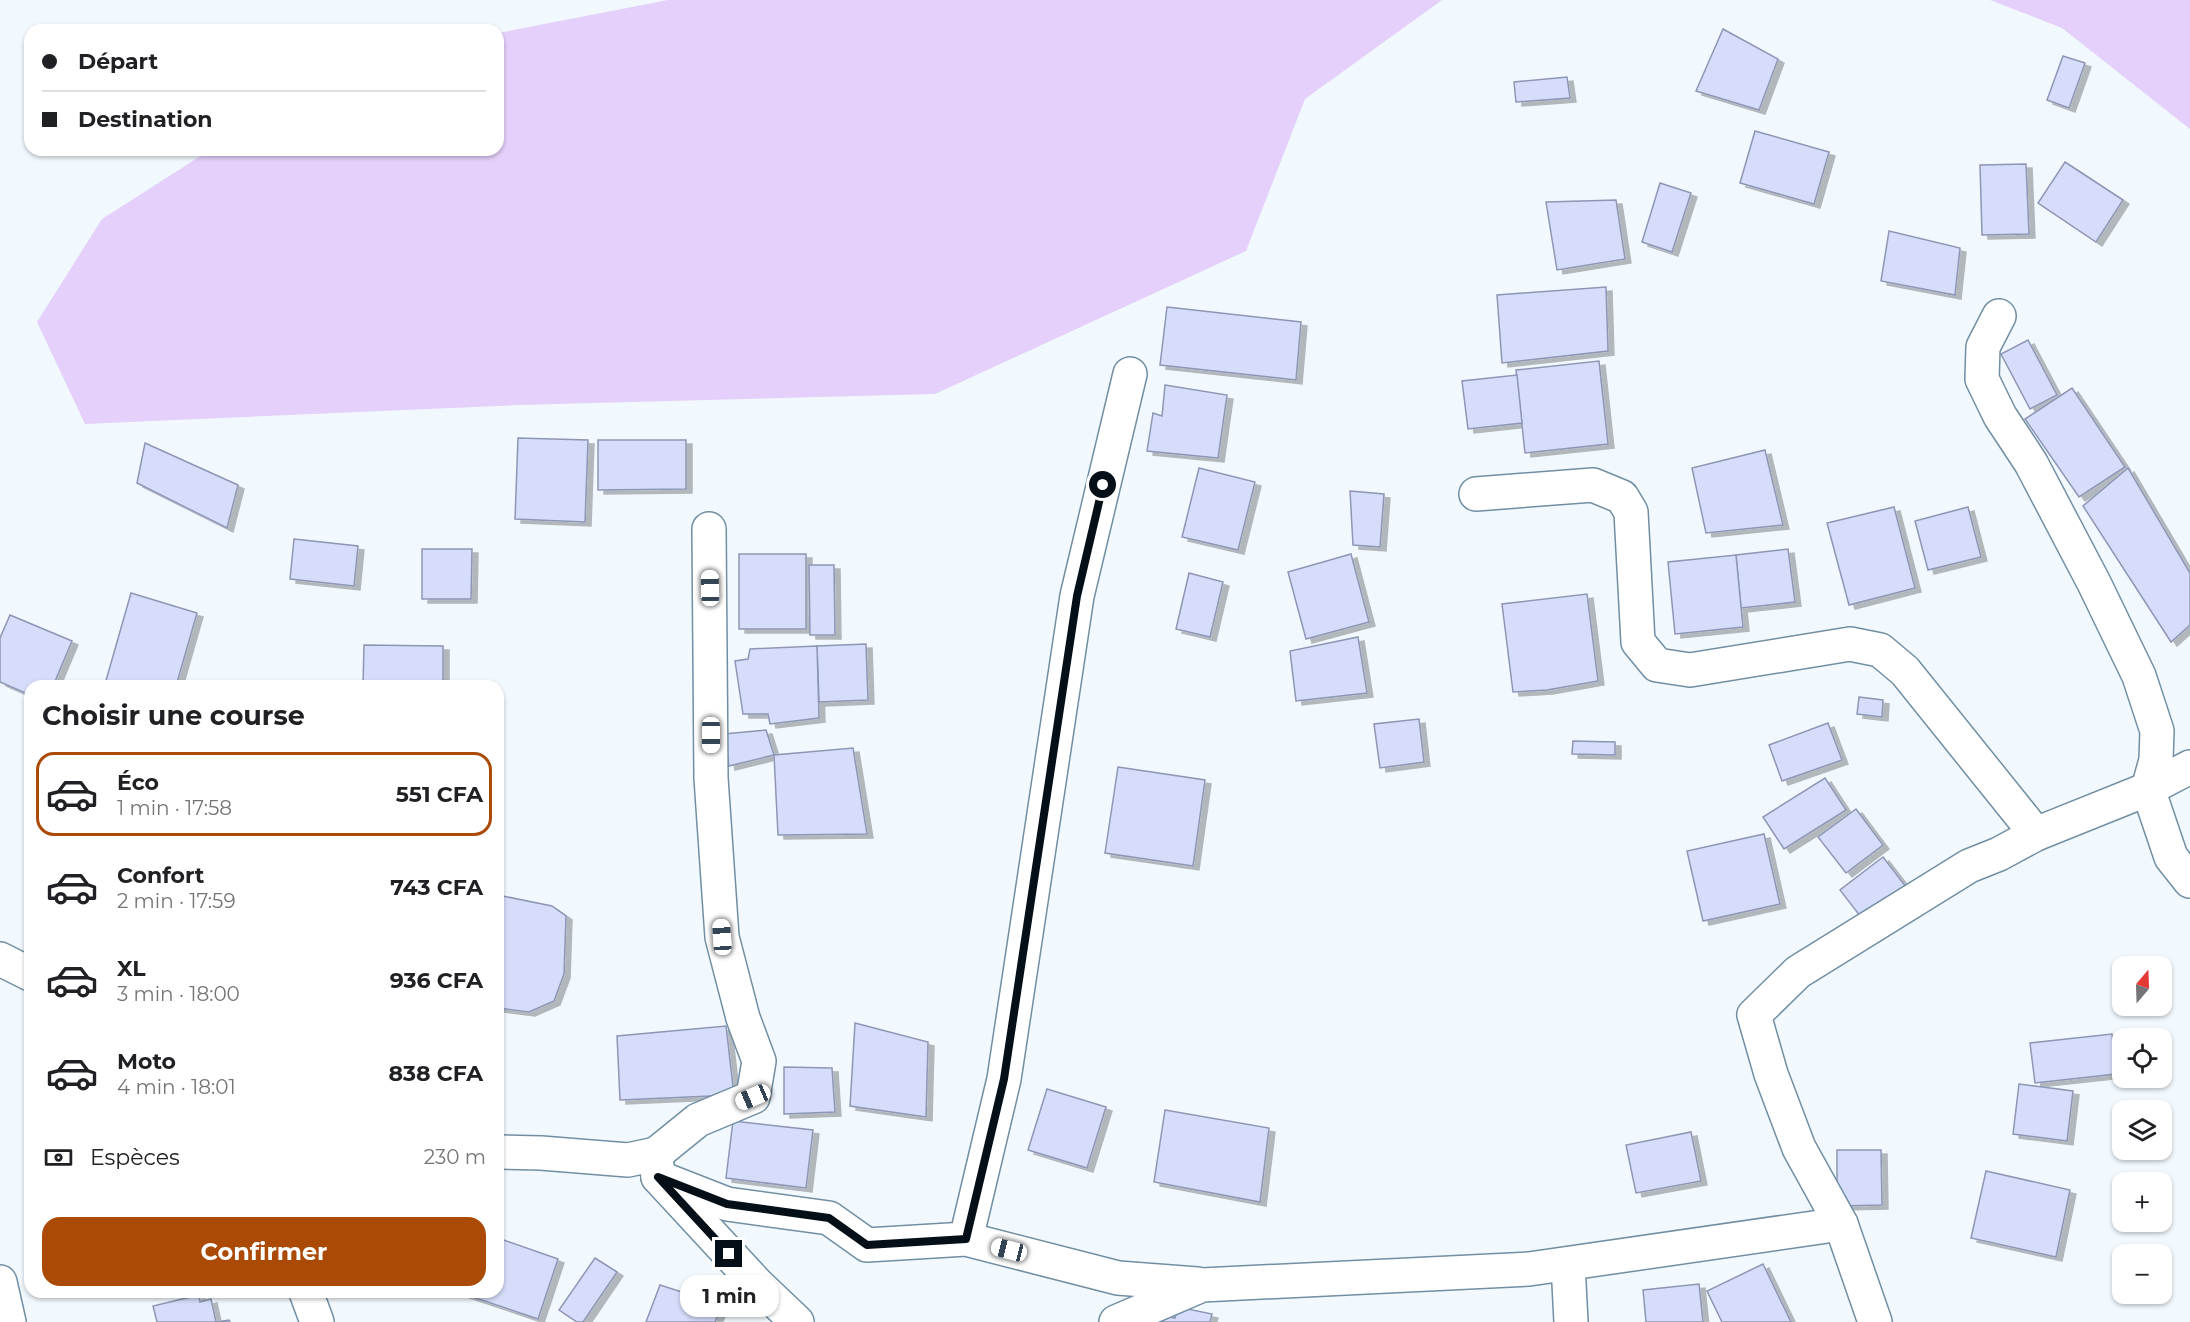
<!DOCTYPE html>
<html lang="fr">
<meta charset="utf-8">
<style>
body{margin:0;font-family:Montserrat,sans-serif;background:#f6f6f6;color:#202124;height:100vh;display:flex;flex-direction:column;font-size:22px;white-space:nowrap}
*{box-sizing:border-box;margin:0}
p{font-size:20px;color:#757577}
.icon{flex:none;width:33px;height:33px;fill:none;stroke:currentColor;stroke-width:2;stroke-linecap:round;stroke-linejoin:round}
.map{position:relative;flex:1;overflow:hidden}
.details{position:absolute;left:24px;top:680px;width:480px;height:618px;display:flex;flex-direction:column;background:#fff;border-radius:18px;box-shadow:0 2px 4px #0004}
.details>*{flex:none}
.guide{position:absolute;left:24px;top:24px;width:480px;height:132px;border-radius:18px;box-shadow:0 2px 4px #0004;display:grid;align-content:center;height:132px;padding:0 18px;background:#fff}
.needle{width:39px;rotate:19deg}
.tools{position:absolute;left:2112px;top:956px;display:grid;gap:12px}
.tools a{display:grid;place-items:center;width:60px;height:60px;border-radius:12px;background:#fff;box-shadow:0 2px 4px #0004;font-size:30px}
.end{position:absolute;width:27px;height:27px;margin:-14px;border:8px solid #050f17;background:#fff;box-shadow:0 0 0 3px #fff}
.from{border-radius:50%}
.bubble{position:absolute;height:42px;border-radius:18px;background:#fff;box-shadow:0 2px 4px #0004;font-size:20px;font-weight:700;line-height:42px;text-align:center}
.car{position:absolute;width:18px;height:36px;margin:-18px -9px;border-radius:8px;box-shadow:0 0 4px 2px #0007;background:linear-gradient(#fff 24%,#345 0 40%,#fff 0 76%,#345 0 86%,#fff 0)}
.guide b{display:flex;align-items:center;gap:21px;height:57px;font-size:22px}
.guide b+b{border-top:2px solid #e0e0e0}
.guide i{width:15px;height:15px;background:#202124}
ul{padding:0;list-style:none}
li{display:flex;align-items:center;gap:18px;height:84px;margin:0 12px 9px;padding:0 6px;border:3px solid transparent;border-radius:18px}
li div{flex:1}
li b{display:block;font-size:22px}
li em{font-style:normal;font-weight:700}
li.active{border-color:#ab4a05}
li>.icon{width:54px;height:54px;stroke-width:1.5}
h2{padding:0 18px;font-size:27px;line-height:72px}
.pay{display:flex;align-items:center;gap:15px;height:66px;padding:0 18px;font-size:22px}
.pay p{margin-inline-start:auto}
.button{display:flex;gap:12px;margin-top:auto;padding:12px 18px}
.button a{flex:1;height:69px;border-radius:18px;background:#ab4a05;color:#fff;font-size:24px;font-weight:700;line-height:69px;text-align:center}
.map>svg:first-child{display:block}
</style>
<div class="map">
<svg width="2190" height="1322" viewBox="0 0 2190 1322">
<defs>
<filter id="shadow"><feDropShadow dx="6" dy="4" stdDeviation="0" flood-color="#0004"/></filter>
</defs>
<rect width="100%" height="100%" fill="#f2f9fe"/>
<g fill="#e4d0fa">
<path d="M668,0H1442L1305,99L1246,251L935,394L519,405L85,424L37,322L102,219L210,150H498V33Z"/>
<path d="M1990,0H2190V129L2062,28Z"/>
</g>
<g fill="#d5ddfa" stroke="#8e96b5" stroke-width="1.5" filter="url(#shadow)">
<path d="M1723,29L1778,59L1759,110L1696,91Z"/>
<path d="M2063,56L2085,63L2069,108L2047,100Z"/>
<path d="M1567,77L1570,98L1516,102L1514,82Z"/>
<path d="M1755,131L1829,152L1814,204L1740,183Z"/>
<path d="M2065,162L2123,200L2096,242L2038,203Z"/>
<path d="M2026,164L2029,234L1982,235L1980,165Z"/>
<path d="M1660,183L1691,193L1672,252L1642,242Z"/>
<path d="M1616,200L1625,259L1557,270L1546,202Z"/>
<path d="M1889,231L1960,248L1955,295L1881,281Z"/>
<path d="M1606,287L1608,351L1502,363L1497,295Z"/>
<path d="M1167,307L1301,322L1296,380L1160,365Z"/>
<path d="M2028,340L2057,395L2030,409L2001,354Z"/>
<path d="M1599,361L1608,444L1525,453L1516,370Z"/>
<path d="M1517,375L1522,423L1468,429L1462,381Z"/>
<path d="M1165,385L1227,395L1218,458L1147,451L1153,413L1162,416Z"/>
<path d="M2072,388L2125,467L2079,497L2025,419Z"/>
<path d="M518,438L588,440L585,522L515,519Z"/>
<path d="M598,440H686V489L598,490Z"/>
<path d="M145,443L238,485L227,528L137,483Z"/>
<path d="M1765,450L1783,525L1706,533L1692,468Z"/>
<path d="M1199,468L1255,482L1238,550L1182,537Z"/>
<path d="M2128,468L2190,573V625L2171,642L2083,506Z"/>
<path d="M1350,491L1384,494L1380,547L1353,545Z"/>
<path d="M1894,507L1915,588L1849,605L1827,523Z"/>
<path d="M1968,507L1981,557L1928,570L1915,521Z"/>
<path d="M294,539L358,546L354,586L290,579Z"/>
<path d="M422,549H472L471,599H422Z"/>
<path d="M1788,549L1795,602L1741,608L1736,555Z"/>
<rect x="739" y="554" width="67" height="75"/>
<path d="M1351,554L1369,622L1306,639L1288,572Z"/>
<path d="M1736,555L1743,627L1675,634L1668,562Z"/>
<path d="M809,565H834L835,635H810Z"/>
<path d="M1189,573L1223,582L1210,637L1176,629Z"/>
<path d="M131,593L197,613L176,686H111L105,684Z"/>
<path d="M1587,594L1598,681L1547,690L1513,692L1502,604Z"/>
<path d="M10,615L72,641L53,686H30V695L0,682V638Z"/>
<path d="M1358,637L1367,693L1296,701L1290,651Z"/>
<path d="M866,644L868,700L819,702L817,646Z"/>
<path d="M364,645L443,646V686H363Z"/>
<path d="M817,646L819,718L770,724L768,714H743L735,661L748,659L750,649Z"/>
<path d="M1859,697L1883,700L1882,717L1857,714Z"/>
<path d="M1419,719L1424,762L1380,768L1374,724Z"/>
<path d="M1828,723L1842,760L1782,781L1769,745Z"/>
<path d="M766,730L774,755L729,766L724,734Z"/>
<path d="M1573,741L1615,742V755L1572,754Z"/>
<path d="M853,748L867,834L778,835L774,755Z"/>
<path d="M1118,767L1205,780L1193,866L1105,853Z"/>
<path d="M1825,778L1846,810L1784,849L1763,817Z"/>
<path d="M1856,809L1883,845L1846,873L1818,837Z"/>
<path d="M1764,834L1780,904L1703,921L1687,851Z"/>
<path d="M1883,857L1910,892L1867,925L1840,890Z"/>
<path d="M498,895L552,906L566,916L564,974L554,1001L529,1012L498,1008Z"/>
<path d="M855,1023L928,1042L926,1117L850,1106Z"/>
<path d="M726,1026L734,1095L620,1100L617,1036Z"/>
<path d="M2112,1034L2116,1074L2035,1083L2030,1043Z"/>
<path d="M784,1067L832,1068L835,1112L784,1114Z"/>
<path d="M2019,1084L2073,1091L2067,1141L2013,1134Z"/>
<path d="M1047,1089L1106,1107L1087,1168L1028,1150Z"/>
<path d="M1165,1110L1269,1128L1260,1202L1154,1182Z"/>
<path d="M733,1121L813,1130L806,1188L726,1178Z"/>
<path d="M1691,1132L1701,1181L1636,1193L1626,1145Z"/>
<path d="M1837,1150H1881L1882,1205L1837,1206Z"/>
<path d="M1986,1171L2070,1190L2056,1257L1971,1238Z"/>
<path d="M498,1238L558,1259L538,1319L458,1292H498Z"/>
<path d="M595,1258L617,1272L583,1322H577L559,1310Z"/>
<path d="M1763,1264L1791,1322H1722L1707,1291Z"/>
<path d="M1699,1284L1703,1322H1646L1643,1290Z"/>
<path d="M660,1285L722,1305L715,1322H646Z"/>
<path d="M199,1295L200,1302L211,1299L216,1322L229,1320L230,1322H157L153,1306Z"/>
<path d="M1178,1307L1212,1314L1210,1322H1151L1152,1313L1175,1318Z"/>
</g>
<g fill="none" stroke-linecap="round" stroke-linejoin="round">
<defs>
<g id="minor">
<path d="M1999,316L1983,347L1982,379L2000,416L2031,463L2094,583L2139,676L2157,731L2156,760L2148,789L2171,857L2190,881"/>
<path d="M1476,494L1593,485L1622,497L1631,512L1638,642L1657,665L1690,670L1850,644L1880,650L1905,671L2036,834"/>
<path d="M0,959L30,974"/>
<path d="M498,1152L541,1153L628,1160L656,1154L658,1177L757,1284L797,1322"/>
<path d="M656,1154L698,1120L753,1097L759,1061L743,1018L722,937L711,778L709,529"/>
<path d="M658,1177L727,1204L829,1218L867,1245L966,1239L1118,1278L1197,1284"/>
<path d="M966,1239L1004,1079L1077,596L1130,374"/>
<path d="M1568,1264L1571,1322"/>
<path d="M0,1282L9,1322"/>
<path d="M306,1292L317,1322"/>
<path d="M1116,1322L1202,1285L1529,1269L1841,1224"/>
<path d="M1875,1322L1841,1224L1799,1148L1771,1074L1754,1015L1798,972L1969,866L1999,854L2036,834L2148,789L2190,767"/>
</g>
</defs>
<use href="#minor" stroke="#718ea3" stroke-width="36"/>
<use href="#minor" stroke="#fff" stroke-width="33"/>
</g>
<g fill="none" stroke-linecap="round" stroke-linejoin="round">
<path stroke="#050f17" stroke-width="8" d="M729,1254L658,1177L727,1204L829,1218L867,1245L966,1239L1004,1079L1077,596L1103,485"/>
</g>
</svg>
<div class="tools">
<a><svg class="needle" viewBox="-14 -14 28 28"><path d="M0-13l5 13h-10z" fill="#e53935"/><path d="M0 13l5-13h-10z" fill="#757577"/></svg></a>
<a><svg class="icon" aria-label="locate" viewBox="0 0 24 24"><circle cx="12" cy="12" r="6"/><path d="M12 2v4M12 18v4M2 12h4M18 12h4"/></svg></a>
<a><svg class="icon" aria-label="layers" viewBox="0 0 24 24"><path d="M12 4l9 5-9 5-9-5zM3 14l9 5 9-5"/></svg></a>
<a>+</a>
<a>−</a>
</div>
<i class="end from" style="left:1103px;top:485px"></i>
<i class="end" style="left:729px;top:1254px"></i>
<div class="bubble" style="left:680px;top:1275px;width:99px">1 min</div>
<i class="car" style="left:710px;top:588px;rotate:359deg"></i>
<i class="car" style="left:711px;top:735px;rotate:180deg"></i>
<i class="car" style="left:722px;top:937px;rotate:356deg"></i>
<i class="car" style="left:753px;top:1097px;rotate:247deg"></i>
<i class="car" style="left:1009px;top:1250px;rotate:284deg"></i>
<div class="guide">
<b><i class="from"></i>Départ</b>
<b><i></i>Destination</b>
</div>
<section class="details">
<h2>Choisir une course</h2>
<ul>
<li class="active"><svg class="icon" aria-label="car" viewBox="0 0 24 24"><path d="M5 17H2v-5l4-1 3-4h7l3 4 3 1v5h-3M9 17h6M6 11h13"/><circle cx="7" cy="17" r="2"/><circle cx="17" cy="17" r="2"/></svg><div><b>Éco</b><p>1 min · 17:58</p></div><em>551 CFA</em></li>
<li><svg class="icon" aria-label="car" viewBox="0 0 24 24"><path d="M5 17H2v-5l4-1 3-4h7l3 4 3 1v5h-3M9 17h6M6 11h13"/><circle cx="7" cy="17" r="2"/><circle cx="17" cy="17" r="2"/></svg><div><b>Confort</b><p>2 min · 17:59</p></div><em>743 CFA</em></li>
<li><svg class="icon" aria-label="car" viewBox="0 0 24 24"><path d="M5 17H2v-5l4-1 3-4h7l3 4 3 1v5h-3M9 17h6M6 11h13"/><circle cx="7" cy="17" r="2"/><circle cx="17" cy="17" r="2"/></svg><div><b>XL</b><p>3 min · 18:00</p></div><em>936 CFA</em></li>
<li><svg class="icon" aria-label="car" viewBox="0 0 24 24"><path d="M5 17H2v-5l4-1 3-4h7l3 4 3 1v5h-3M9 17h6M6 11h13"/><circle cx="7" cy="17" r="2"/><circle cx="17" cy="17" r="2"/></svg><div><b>Moto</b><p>4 min · 18:01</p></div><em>838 CFA</em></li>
</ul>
<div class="pay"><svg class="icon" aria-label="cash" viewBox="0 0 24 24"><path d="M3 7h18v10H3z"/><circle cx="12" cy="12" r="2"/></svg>Espèces<p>230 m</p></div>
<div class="button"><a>Confirmer</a></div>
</section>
</div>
